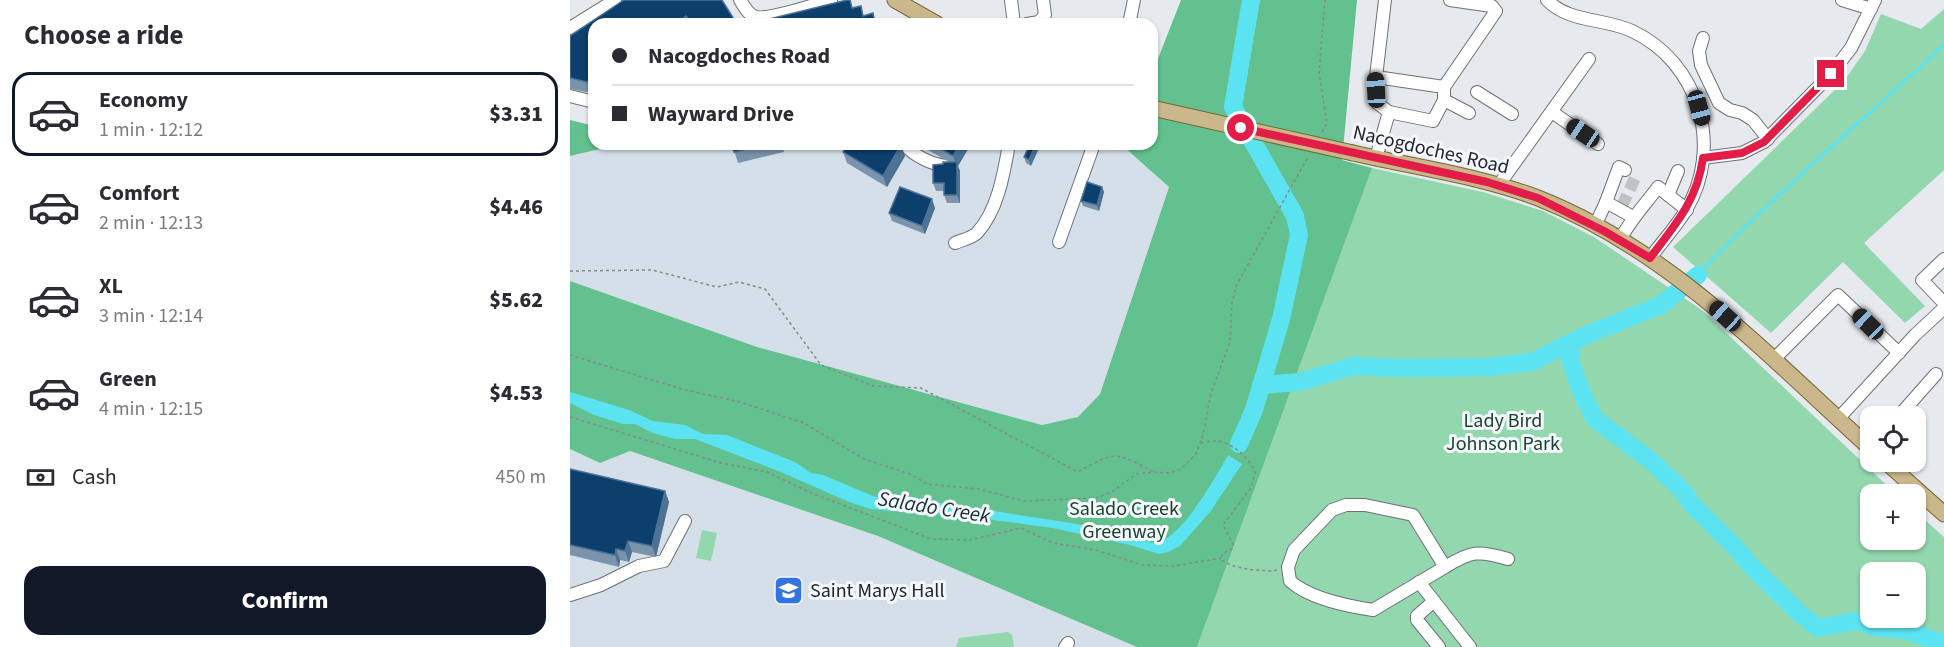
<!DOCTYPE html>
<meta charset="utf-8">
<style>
body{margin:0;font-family:"Source Sans 3",sans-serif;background:#f7f7f7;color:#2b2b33;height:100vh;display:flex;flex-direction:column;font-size:22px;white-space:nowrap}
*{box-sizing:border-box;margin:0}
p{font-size:20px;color:#7c7c81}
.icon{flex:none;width:33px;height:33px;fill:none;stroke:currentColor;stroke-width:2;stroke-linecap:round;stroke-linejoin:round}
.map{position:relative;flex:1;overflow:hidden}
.panel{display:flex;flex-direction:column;background:#fff;width:570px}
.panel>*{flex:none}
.top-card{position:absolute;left:18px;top:18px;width:570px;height:132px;border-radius:18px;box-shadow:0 2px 4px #0004;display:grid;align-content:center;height:132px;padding:0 24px;background:#fff}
.controls{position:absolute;left:1290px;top:406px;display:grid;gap:12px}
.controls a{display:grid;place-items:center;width:66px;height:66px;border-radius:12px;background:#fff;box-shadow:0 2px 4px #0004;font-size:30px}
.end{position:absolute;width:27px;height:27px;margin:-14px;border:8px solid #e11d48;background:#fff;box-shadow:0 0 0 3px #fff}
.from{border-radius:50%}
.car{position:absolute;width:18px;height:36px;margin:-18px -9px;border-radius:8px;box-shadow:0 0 4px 2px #0007;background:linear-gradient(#222 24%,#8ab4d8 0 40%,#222 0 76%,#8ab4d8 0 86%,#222 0)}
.top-card b{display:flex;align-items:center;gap:21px;height:57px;font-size:22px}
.top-card b+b{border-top:2px solid #e1e1e2}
.top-card i{width:15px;height:15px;background:#2b2b33}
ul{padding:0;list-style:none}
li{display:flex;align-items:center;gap:18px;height:84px;margin:0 12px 9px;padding:0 12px;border:3px solid transparent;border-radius:18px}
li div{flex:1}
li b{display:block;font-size:22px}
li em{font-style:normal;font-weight:800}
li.on{border-color:#111827}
li>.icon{width:54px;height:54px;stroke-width:1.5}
h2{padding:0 24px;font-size:27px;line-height:72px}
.pay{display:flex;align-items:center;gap:15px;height:66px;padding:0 24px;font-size:22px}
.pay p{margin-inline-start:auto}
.primary-button{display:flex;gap:12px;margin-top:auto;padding:12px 24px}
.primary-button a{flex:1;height:69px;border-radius:18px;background:#111827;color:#fff;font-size:24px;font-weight:800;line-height:69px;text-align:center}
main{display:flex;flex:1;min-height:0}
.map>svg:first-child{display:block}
</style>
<main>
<section class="panel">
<h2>Choose a ride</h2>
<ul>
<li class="on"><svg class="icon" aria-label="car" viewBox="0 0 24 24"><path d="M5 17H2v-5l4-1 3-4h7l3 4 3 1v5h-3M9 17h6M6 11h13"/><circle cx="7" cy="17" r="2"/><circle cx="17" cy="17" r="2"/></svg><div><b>Economy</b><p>1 min · 12:12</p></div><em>$3.31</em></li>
<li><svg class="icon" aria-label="car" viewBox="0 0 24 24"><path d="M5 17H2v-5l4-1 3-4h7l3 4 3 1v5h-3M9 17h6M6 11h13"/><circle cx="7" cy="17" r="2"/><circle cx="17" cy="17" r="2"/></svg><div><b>Comfort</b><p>2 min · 12:13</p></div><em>$4.46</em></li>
<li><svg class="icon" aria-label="car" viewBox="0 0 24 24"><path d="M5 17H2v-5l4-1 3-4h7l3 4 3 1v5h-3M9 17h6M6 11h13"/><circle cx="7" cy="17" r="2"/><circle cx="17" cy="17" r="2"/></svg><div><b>XL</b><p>3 min · 12:14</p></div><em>$5.62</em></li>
<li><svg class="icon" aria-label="car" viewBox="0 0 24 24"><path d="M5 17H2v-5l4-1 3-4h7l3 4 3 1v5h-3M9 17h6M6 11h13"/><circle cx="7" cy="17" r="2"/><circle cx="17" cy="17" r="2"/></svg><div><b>Green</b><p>4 min · 12:15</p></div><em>$4.53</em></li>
</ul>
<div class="pay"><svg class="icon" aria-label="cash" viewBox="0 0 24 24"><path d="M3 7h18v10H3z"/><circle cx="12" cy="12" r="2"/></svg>Cash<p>450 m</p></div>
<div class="primary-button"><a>Confirm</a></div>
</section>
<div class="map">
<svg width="1374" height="647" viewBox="0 0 1374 647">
<rect width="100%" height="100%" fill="#e6eaef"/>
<g fill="#d5dfe9">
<path d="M51,144H555L554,147L599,187L530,394L508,417L472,425L187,347L0,281V156Z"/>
<path d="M0,449L30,463L60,451L308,536L567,647H0Z"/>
</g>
<g fill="#93d7af" fill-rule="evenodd">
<path d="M1374,9V170L1294,243L1355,306L1335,323L1273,262L1201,333L1103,247L1274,81L1295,51L1311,14L1351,29Z"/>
<path d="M802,168L913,192L973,211L1024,237L1132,310L1327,495H1300V540H1346V512L1374,537V647H627ZM1300,573H1346V618H1300Z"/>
<path d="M132,530L147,533L141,561L126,558Z"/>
<path d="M438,632L442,635L444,647H386L389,638Z"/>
</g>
<g fill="#62c18e">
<path d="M611,0H787L772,160L802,168L627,647H567L308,536L60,451L30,463L0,449V281L187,347L472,425L508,417L530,394L599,187L554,147L555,144H582V74Z"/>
<path d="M0,120L24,126V144H51L0,156Z"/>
</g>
<path fill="#5ce3f1" d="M0,392L59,410L83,421L115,425L133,434L157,435L225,462L241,473L253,475L303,496L340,504L373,503L501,523L534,529L583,543C610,543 646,476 658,455L672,464L640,512L610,546L598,552L589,554L560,545L483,528L408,518H387L363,512L340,513L301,509L279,502L211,472L125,439H105L83,433L65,424H53L24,415L0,403Z"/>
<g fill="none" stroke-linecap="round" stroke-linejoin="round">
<path stroke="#5ce3f1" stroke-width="3" d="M1128,275C1205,193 1292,122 1374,45"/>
<g stroke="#5ce3f1" stroke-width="18">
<path d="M999,344L1001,363L1011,391L1025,419L1080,460L1112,490L1124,507L1165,547L1181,566L1228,612L1248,628L1287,621L1304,627L1336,630L1374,644"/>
<path d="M691,385L730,382L783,366L830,368L917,367L962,362L1014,336L1091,305L1128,275"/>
<path d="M669,444L684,410L711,319L729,235L725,216L663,107L681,0"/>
</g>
<path stroke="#bfc3c7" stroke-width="12" stroke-dasharray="12 6" stroke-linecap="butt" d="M1052,206L1066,176"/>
<defs>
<g id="minor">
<path d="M170,0C174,6 178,15 186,17C200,20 246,4 261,0"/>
<path d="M441,0L444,24"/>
<path d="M815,0L806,77L807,103L819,112"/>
<path d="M977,0C999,23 1035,18 1062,31C1129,62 1154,147 1116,210C1106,227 1092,242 1080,258"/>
<path d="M1272,0L1301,9"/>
<path d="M457,24L469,22L475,15L473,0"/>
<path d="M559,24L564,0"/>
<path d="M0,28L45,0"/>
<path d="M1133,38L1129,51L1131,65L1149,103L1160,110L1172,113L1183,120L1198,139"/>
<path d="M806,77L874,87"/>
<path d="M907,92L942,114"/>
<path d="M0,96L24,102"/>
<path d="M874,100V87L926,11L922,6L880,0"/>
<path d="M982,112L1028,144"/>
<path d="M334,144C344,156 361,164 376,166"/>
<path d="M806,158L819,112L863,121L874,100L899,113"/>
<path d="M1133,158L1172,153L1194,142L1261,74L1281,48L1305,0"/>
<path d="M928,186L1019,59"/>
<path d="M1098,195L1108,171"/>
<path d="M1036,202L1049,167L1055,170"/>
<path d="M1025,226L1036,202L1063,217"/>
<path d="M1050,240C1060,220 1075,205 1088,187L1117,210"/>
<path d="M489,242L524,144"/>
<path d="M385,243C392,240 402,238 407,233C428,210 434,173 439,144"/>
<path d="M1374,259L1352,280L1374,303"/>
<path d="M1203,360L1268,295L1329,353"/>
<path d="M1328,417L1366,374"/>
<path d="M1268,419L1345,335L1374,308"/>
<path d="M875,567L803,610C777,606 740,599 720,581L718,567L724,550L762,510L776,505H795L843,515L875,567C901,551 908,550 938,559"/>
<path d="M849,582L900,647"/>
<path d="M0,595L31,585L69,566L94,561L115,521"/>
<path d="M864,601L847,616V620L869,647"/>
<path d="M495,647L498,643"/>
</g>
<g id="major">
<path d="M325,0L367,24"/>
<path d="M783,153C844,167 910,176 968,198C1100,250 1198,356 1300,448"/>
<path d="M1316,462L1374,514"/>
</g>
</defs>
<use href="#minor" stroke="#6e7175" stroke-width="14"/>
<use href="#major" stroke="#796636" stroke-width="17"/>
<g stroke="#86898c" stroke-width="1.5" stroke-dasharray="3 3" stroke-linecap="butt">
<path d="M752,132L757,124L749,73L755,0"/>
<path d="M0,271L82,270L147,287L169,282L195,289L251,365L303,386L351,388L508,472C547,450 545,452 584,472"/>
<path d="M0,355L115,390L170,402L234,423L294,459L340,474L357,484L409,489L454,501L526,498L542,492L566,474L584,472L600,473L611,469L626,454L633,435L641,393L660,342L662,303L666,286L738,157"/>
<path d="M0,417L151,463L197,472L239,492L361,539L400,540L451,528L483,543L526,550L572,565L604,566L651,558"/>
<path d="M631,443C636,442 641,441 645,441C661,441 681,459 685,473L681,488L653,525L663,544V548L652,554V560C666,570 686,570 703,571L707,570"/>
</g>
<use href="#minor" stroke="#fff" stroke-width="12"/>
<use href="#major" stroke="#cab88c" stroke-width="15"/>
<defs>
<path id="major-bridge" d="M582,108L783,153"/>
</defs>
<use href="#major-bridge" stroke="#796636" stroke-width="17" stroke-linecap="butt"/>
<use href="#major-bridge" stroke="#cab88c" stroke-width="15"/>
</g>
<g fill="#7a94ae">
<path d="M54,0L167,24H24V91L21,93L0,89V36Z"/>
<path d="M162,144H212L214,152L168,163Z"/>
<path d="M269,144H330L335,156L317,187L277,163L273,152L275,148Z"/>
<path d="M347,144H401L388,166L390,171V203H377L374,195V191H366L363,183L373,164L379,162Z"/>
<path d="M460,144L461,166L456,163L454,157Z"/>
<path d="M532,187L534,192L529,211L513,206L511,201Z"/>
<path d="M365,208L355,234L322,221L319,213Z"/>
<path d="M0,469L95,491L99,502L86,557L62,552L59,562L50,560L49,567L0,555Z"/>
</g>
<g fill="#4e7294">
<path d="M116,16L119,24H105Z"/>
<path d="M24,78V91L21,93L17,82Z"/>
<path d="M390,144H401L388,166L390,171V203L387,195V167L383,156Z"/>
<path d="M466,144H471L461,166L459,160Z"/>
<path d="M331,145L335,156L317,187L313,176Z"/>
<path d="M532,187L534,192L529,211L527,205Z"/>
<path d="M362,199L365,208L355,234L352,226Z"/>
<path d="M95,491L99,502L86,557L82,546Z"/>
<path d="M58,541L62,552L59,562L55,551Z"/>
<path d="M46,549L50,560L49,567L45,555Z"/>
</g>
<g fill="#0d3f6d" stroke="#4e7294" stroke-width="1.5">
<path d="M54,0H152L167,24H122L116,16L105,24H24V78L17,82L0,78V36Z"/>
<path d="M277,0H280L282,8L291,6L293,16L303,13L305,23L314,20L315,24H179Z"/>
<path d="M162,144H197L164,152Z"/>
<path d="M277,144H330L331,145L313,176L273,152Z"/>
<path d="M362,144H390L383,156Z"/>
<path d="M460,144H466L459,160L454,157Z"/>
<path d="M373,162H387V195H374V183H363V165L373,164Z"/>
<path d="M517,182L532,187L527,205L511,201Z"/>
<path d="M330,187L362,199L352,226L319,213Z"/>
<path d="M0,469L95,491L82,546L58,541L55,551L46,549L45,555L0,545Z"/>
</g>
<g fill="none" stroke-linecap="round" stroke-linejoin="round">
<path stroke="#e11d48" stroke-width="8" d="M671,128L917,182L968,198L1034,231L1080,258C1105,225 1127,201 1133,158L1172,153L1194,142L1261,74"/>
</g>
<defs>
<symbol id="school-square" viewBox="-11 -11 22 22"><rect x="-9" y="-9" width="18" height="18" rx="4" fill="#3474e2" stroke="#f4f8fc"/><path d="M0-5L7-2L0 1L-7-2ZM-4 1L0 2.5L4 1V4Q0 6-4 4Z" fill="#fff"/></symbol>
</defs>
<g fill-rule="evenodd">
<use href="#school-square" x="202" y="574" width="33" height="33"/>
</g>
<g text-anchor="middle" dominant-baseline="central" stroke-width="6" stroke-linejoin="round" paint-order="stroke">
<g font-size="20" fill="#232526" stroke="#f4f8fc">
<text transform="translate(861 150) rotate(13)">Nacogdoches Road</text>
</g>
<g font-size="20" fill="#173f2a" stroke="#f4f8fc">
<text x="933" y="421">Lady Bird<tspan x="933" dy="23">Johnson Park</tspan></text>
<text x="554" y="509">Salado Creek<tspan x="554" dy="23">Greenway</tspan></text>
</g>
<g font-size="20" fill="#232526" stroke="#f4f8fc" text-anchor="start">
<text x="240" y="591">Saint Marys Hall</text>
</g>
<g font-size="21" font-style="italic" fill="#172e31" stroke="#f4f8fc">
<text transform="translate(364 507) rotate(9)">Salado Creek</text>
</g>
</g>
</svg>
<div class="controls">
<a><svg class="icon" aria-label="locate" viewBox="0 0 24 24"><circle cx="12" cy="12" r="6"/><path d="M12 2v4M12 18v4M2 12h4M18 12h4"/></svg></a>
<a>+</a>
<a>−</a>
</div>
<i class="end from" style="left:671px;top:128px"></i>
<i class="end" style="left:1261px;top:74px"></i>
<i class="car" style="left:806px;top:90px;rotate:357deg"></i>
<i class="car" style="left:1129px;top:108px;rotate:165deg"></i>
<i class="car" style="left:1013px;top:133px;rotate:304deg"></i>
<i class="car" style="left:1155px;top:316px;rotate:312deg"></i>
<i class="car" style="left:1298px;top:324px;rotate:314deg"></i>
<div class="top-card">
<b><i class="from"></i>Nacogdoches Road</b>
<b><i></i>Wayward Drive</b>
</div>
</div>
</main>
